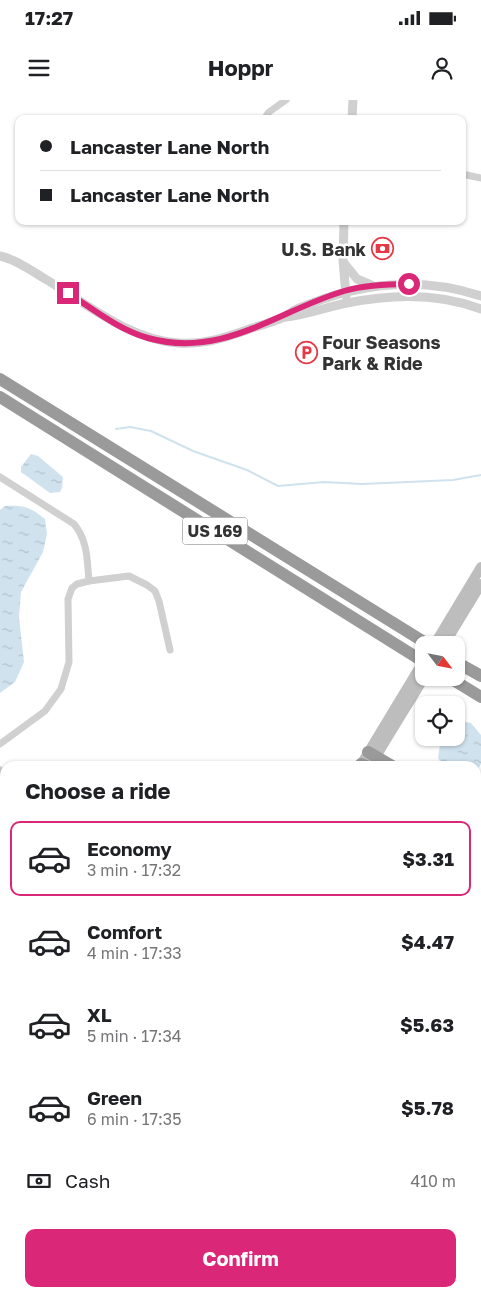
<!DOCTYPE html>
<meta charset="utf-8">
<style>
body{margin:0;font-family:"Golos Text",sans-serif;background:#f6f6f6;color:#202124;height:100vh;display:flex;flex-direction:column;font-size:19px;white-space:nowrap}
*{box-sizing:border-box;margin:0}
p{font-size:16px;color:#757577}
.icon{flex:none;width:28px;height:28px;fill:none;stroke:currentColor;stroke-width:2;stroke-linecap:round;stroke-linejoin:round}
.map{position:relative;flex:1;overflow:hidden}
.panel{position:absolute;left:0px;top:661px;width:481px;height:536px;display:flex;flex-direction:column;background:#fff;border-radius:15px 15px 0 0;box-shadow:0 1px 4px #0004}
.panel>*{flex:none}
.top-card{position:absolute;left:15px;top:15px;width:451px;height:110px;border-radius:10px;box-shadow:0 1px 4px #0004;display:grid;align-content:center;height:110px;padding:0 25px;background:#fff}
.needle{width:32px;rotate:122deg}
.controls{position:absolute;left:415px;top:536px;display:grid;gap:10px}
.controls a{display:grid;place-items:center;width:50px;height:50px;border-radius:10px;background:#fff;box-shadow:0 1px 4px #0004;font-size:25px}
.end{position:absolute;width:22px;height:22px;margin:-11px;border:6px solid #db2777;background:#fff;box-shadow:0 0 0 2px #fff}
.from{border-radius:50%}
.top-card b{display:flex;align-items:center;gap:18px;height:48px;font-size:19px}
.top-card b+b{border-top:1px solid #e0e0e0}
.top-card i{width:12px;height:12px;background:#202124}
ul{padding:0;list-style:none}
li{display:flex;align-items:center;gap:15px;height:75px;margin:0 10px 8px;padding:0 15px;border:2px solid transparent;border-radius:10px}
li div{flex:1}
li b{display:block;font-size:19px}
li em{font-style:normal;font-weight:700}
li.selected{border-color:#db2777}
li>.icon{width:45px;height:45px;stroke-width:1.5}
h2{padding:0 25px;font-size:22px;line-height:60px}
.pay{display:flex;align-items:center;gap:12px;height:55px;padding:0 25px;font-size:19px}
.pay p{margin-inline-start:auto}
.action{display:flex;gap:10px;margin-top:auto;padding:10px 25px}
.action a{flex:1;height:58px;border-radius:10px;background:#db2777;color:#fff;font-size:20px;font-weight:700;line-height:58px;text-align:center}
.status{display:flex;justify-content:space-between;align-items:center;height:35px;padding:0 25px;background:#fff;direction:ltr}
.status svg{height:14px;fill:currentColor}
header{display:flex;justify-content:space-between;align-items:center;height:65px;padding:0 25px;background:#fff;font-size:22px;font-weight:700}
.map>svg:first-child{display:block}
</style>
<div class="status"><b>17:27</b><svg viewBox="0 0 49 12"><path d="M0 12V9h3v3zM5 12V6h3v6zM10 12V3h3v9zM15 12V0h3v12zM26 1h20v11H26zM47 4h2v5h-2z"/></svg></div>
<header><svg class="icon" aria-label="menu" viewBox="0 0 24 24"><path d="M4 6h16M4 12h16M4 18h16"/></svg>Hoppr<svg class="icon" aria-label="person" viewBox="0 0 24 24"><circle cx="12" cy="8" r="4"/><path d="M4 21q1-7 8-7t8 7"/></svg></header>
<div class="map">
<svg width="481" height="1197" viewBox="0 0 481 1197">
<defs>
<pattern id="cemetery-stones" width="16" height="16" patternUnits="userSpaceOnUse" patternTransform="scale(1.25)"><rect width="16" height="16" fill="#e6ecdf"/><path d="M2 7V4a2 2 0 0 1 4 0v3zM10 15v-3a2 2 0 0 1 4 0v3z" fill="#c6cbc0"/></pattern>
<pattern id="water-ripples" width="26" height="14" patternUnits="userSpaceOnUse" patternTransform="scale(1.25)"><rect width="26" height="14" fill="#cfe2ee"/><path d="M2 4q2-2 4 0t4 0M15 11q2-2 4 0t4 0" fill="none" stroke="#b2c2cd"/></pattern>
</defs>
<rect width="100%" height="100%" fill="#fff"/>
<path fill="url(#cemetery-stones)" d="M0,1157L5,1160V1192L10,1193L6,1197H0Z"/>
<g fill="url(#water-ripples)">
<path d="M31,354L38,356L63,377L62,388L60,392L50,393L21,372V367Z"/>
<path d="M5,406C24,405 30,407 45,419L47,434L43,452L21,492L19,517L24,562L15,582L0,593V410Z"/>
<path d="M461,621L471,623L481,635V664L478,669H476V666H443L438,658L440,645L443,638H456V623Z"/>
</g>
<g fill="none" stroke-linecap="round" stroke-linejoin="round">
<path stroke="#cfe2ee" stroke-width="2" d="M116,329L130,327L151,331L193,351L247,370L278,386L324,382L362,384L408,382L453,380L481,375"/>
<g stroke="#d0d0d0" stroke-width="7">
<path d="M264,19L269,12L286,0"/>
<path d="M462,74L481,78"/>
<path d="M0,377L74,424C88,441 87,460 89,481"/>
<path d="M0,644L45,611L61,589L69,562L68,499L72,488L77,484L89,481L129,476L147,485L155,491L159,501L170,550"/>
<path d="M0,670L5,675"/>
<path d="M0,769L5,772"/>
<path d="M0,860L5,863"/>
<path d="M476,946L481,940"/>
<path d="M476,1019L481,1021"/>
<path d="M476,1091L481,1084"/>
<path d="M476,1179L481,1180"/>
<path d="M341,1192L349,1197"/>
<path d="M407,1197L410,1192"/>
</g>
<g stroke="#d0d0d0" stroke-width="9">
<path d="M352,19L353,0"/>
<path d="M344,121L343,160L346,196"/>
<path d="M0,156C17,160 32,171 47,180C88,205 129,239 178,243C204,245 228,237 252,228C262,225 274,222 284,217C288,215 292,211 297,209C357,183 418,175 481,196"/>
<path d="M344,163L357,179L371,185"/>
<path d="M286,217C307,215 326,207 347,203C391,194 439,193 481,209"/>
<path d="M0,1143L5,1146"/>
<path d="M79,1192L86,1197"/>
</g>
<g stroke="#bdbdbd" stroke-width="10">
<path d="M434,545L481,467"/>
<path d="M444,545L481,484"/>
<path d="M360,666L415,575"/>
<path d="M370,666L424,578"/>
<path d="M24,1197L27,1192"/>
</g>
<g stroke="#9a9a9a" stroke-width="12">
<path d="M0,279L429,545"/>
<path d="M0,297L424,562"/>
<path d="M456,562L481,576"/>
<path d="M450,578L481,597"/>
<path d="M368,652L392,666"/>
<path d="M361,664L366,666"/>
<path d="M476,691L481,688"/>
<path d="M476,710L481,709"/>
</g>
<path stroke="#bdbdbd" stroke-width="10" d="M415,575L424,561"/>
</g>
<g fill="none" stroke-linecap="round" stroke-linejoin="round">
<path stroke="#db2777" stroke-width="6" d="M68,193C93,209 119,230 148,238C223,259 277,211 344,191C365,185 387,184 409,184"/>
</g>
<defs>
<symbol id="bank-ring" viewBox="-11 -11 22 22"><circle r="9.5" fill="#fff" stroke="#e63946" stroke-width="1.5"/><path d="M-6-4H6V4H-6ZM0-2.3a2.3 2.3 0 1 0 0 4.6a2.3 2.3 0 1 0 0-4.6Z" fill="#e63946"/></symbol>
<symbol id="parking-ring" viewBox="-11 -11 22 22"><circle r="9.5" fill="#fff" stroke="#e63946" stroke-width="1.5"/><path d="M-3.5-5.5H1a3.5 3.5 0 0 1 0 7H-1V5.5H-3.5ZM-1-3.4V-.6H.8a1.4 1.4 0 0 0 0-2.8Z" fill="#e63946"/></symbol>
</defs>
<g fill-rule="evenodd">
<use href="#bank-ring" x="370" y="136" width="25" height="25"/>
<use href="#parking-ring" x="294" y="240" width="25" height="25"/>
</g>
<g text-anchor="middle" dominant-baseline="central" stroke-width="5" stroke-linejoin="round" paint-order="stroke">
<rect fill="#fff" stroke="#707070" stroke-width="1" x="182.5" y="417.5" width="65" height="27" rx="4"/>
<g font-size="16" font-weight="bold" fill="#333">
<text x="215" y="431">US 169</text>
</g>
<g font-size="18" font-weight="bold" fill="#333" stroke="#fff" text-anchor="end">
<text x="366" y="149">U.S. Bank</text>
<text x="322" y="242" text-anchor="start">Four Seasons<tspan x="322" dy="21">Park &amp; Ride</tspan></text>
</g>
</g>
</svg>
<div class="controls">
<a><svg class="needle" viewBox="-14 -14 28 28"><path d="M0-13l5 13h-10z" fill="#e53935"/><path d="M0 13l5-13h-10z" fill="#757577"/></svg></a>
<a><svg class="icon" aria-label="locate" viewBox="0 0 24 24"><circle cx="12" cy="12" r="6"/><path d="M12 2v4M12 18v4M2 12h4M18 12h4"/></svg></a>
</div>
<i class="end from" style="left:409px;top:184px"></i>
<i class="end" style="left:68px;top:193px"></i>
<div class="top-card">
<b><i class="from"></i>Lancaster Lane North</b>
<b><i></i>Lancaster Lane North</b>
</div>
<section class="panel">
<h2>Choose a ride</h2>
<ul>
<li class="selected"><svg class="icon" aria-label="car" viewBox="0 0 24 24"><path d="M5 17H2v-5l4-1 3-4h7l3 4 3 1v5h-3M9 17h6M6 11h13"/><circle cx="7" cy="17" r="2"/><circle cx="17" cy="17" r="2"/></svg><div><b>Economy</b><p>3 min · 17:32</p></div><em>$3.31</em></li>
<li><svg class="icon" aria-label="car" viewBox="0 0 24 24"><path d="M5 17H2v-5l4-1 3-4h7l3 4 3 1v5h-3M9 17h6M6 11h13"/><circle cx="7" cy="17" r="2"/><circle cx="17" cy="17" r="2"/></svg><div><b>Comfort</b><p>4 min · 17:33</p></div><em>$4.47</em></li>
<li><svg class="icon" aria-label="car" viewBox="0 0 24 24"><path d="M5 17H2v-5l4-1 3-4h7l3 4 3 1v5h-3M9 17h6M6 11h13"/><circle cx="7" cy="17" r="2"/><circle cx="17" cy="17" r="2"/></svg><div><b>XL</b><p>5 min · 17:34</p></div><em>$5.63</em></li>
<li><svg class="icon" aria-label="car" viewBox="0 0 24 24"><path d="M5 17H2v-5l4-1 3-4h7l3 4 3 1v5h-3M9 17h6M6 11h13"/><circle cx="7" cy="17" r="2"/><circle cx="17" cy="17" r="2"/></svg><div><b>Green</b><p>6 min · 17:35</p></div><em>$5.78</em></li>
</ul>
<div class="pay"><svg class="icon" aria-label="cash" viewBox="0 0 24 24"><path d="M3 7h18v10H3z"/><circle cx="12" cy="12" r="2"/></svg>Cash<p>410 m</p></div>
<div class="action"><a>Confirm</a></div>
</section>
</div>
